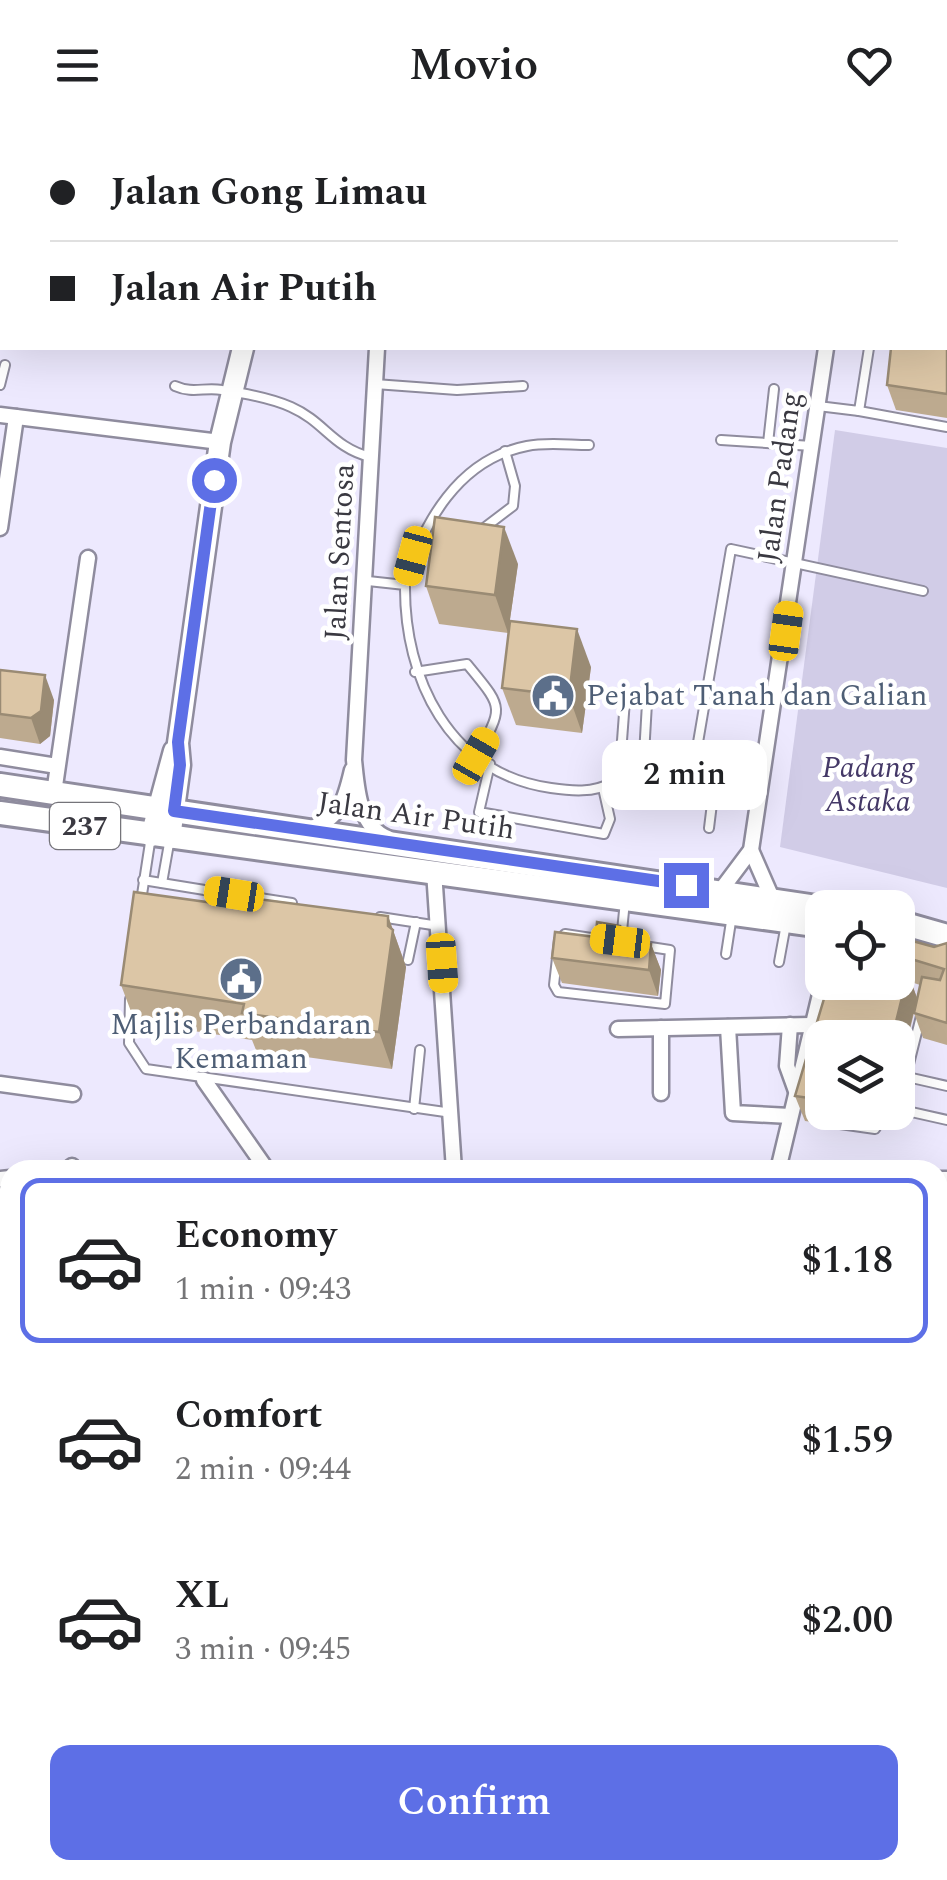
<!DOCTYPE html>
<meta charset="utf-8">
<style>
body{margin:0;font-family:Spectral,serif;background:#f2f2f2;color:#202124;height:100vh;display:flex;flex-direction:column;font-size:38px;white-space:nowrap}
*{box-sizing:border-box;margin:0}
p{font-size:32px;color:#757577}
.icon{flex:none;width:55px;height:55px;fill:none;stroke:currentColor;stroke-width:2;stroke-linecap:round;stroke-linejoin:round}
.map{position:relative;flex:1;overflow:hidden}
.side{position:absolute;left:0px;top:1030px;width:948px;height:720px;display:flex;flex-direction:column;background:#fff;border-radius:30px 30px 0 0;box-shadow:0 10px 40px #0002}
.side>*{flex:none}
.hud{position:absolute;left:0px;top:0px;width:948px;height:220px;box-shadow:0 10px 40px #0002;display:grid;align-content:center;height:220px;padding:0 50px;background:#fff}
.controls{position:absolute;left:805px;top:760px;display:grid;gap:20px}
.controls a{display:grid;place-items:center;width:110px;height:110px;border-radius:20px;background:#fff;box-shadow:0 10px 40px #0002;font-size:50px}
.end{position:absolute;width:45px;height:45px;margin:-22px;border:12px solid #5d6fe6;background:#fff;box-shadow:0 0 0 5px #fff}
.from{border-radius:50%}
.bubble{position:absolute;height:70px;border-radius:20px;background:#fff;box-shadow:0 10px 40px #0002;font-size:32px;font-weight:600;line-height:70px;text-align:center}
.car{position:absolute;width:30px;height:60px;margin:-30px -15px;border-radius:12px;box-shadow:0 0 8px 2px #0007;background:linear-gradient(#f5c518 24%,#345 0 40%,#f5c518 0 76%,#345 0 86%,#f5c518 0)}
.hud b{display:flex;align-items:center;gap:35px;height:95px;font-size:38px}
.hud b+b{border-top:2px solid #e0e0e0}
.hud i{width:25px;height:25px;background:#202124}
ul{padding:18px 0 0;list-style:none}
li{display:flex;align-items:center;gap:30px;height:165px;margin:0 20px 15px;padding:0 30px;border:5px solid transparent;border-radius:20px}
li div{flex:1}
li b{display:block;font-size:38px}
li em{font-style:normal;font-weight:600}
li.current{border-color:#5d6fe6}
li>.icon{width:90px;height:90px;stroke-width:1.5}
.primary-button{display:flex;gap:20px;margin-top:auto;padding:20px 50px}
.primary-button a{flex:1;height:115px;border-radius:20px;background:#5d6fe6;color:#fff;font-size:40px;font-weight:600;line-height:115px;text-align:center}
header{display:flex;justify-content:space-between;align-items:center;height:130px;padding:0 50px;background:#fff;font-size:45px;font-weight:600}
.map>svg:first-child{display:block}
</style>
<header><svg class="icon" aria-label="menu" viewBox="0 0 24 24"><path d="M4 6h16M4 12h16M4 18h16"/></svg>Movio<svg class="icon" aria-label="heart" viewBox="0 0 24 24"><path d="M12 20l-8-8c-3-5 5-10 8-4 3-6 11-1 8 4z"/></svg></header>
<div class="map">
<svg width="947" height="1750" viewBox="0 0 947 1750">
<rect width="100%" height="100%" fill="#ede9fe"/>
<path fill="#f5dbdf" d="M947,1439V1750H854L851,1740H938V1440Z"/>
<path fill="#d1cce7" d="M835,300L947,318V758L780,717Z"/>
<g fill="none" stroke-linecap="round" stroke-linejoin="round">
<defs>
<g id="lane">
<path d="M456,2V0"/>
<path d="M541,2L542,0"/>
<path d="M749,2V0"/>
<path d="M375,254L457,260L523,256"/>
<path d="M0,255L5,235"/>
<path d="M175,256C193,264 204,257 222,260C243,263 271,268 291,277C325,292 332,317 370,327"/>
<path d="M818,276L859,281L869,218"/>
<path d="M859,281L947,297"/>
<path d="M721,310L812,316"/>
<path d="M768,313L774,259"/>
<path d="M484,398L513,376L515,356L505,321"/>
<path d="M368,451L405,455C404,548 449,644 551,658C571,661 594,663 611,653L621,624L695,630"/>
<path d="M405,455C422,393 459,329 527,316C546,312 569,315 589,315"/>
<path d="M415,542L467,534C503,578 505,576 476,625"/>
<path d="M621,624L625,570L630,568L647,573L644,625"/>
<path d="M490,634L479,682L604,704L610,689L603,658"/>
<path d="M765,640L695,630L731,419L923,461"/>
<path d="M709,698L717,633"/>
<path d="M143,750L223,763"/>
<path d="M162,753L170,708"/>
<path d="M247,766L292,773"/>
<path d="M141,771L151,706"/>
<path d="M380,787L439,796"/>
<path d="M565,804L670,820L665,874L558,862L554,855L559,810Z"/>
<path d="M621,811L625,771"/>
<path d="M726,824L732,785"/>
<path d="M408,830L416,792"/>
<path d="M779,832L786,794"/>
<path d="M130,869L129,913L146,939L452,983"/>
<path d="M903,946L947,956"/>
<path d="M898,952L908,938L921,886"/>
<path d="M414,979L420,920"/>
<path d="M898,979L947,990"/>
<path d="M833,993L875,999L886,982"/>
<path d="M5,1302L10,1284"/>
<path d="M938,1505L946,1504"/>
<path d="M938,1603L947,1606"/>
<path d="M938,1689L947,1688"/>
<path d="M938,1740V1744"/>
</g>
<g id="street">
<path d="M858,2L859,0"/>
<path d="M0,81H2"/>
<path d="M377,218L354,630C357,658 358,696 388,708"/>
<path d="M0,285L220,312"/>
<path d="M0,398L16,287"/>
<path d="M0,627L57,636"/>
<path d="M54,663L88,428"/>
<path d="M309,699C341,688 345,670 352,640"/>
<path d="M751,720L772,768"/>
<path d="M434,741L454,1040"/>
<path d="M721,760L751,720L826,218"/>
<path d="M790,895L787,936L796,961"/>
<path d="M728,897L733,983L790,986"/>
<path d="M661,898V963"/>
<path d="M618,899L811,895"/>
<path d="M204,950L267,1040"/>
<path d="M0,954L73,964"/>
<path d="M778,1039L801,1040"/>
<path d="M68,1040L72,1036"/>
<path d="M778,1040L823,852"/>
<path d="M0,1049L10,1048"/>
<path d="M938,1049H947"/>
<path d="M0,1222L10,1228"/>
<path d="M938,1263L947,1262"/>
<path d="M938,1430L947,1429"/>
<path d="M6,1647L10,1578"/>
<path d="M242,1740L246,1750"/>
<path d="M428,1740L432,1750"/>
<path d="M531,1740L535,1750"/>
<path d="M554,1740L558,1750"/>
<path d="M686,1740L690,1750"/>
<path d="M832,1740L834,1750"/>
<path d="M357,1750L375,1743L385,1750"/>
</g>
<g id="secondary">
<path d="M296,2V0"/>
<path d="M151,706L174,621"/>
<path d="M170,708L180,635L178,613L220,312L243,218"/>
</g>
<g id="primary">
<path d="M0,655L823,778"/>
<path d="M0,683L822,796"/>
<path d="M898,792L947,806"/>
</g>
</defs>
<use href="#lane" stroke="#8f8c9e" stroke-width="12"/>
<use href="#street" stroke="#8f8c9e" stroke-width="19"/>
<use href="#secondary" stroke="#8f8c9e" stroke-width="25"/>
<use href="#primary" stroke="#8f8c9e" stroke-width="28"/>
<use href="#lane" stroke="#fff" stroke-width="8"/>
<use href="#street" stroke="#fff" stroke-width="14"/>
<use href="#secondary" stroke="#fff" stroke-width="20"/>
<use href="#primary" stroke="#fff" stroke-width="22"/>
</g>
<g fill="#bdaa8f" fill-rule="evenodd">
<path d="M947,150V288L896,280L887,255Z"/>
<path d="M518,434L508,503L439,494L426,456Z"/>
<path d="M591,537L582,603L516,595L502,558Z"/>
<path d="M0,540L54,570L50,606L40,614L0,608Z"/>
<path d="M252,756L257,768L388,786L406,837L392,939L256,920L252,910L135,892L121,855L214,773Z"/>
<path d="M620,796L625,811L651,814L661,840L658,866L562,853L552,828Z"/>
<path d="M898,807L934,817L947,813V915L923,908L914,883L901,935L898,940V908H822V982H877L871,991L833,986L826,994L805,991L795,966L829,852H898ZM911,852L920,855L917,868Z"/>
</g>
<g fill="#9a8b74">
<path d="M504,397L518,434L508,503L495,465Z"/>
<path d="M577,499L591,537L582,603L569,566Z"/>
<path d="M45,545L54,570L50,606L40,614L31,588Z"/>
<path d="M388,786L406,837L392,939L379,902Z"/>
<path d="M620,796L629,821L618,810Z"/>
<path d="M651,814L661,840L658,866L649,840Z"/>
<path d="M908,843L917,868L901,935L898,940V908H892Z"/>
<path d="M822,962V982H832L833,986L826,994L816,969Z"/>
<path d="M868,982H877L871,991Z"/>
</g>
<g fill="#dcc6a6" stroke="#9a8b74" stroke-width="2.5">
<path d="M634,0H653L652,2H633Z"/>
<path d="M658,0H683L686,2H662Z"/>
<path d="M945,149L947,150V264L887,255L891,218H945Z"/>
<path d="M435,387L504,397L495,465L426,456Z"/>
<path d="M510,491L577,499L569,566L502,558Z"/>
<path d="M0,540L45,545L41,581L31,588L0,584Z"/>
<path d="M217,752L252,756L251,768L388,786V796L393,800L379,902L242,883L244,874L121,855L134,762L214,773Z"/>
<path d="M597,792L620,796L618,810L651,814L649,840L552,828L555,802L596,807Z"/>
<path d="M898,807L934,817L947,813V893L914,883L922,847L940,850L944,839L898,825Z"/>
<path d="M898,840L908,843L892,908H822V962L816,969L795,966L829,852H898Z"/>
</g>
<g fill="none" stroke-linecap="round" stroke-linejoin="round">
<path stroke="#5d6fe6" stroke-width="12" d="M214,350L178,612L180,635L174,681L686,755"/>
</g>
<defs>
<symbol id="civic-disc" viewBox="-11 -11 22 22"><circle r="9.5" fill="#5c6f8a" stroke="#fff"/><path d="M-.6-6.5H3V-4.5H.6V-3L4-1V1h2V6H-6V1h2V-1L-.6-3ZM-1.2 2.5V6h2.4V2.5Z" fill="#fff"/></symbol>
</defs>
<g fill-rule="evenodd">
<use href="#civic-disc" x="528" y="541" width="50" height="50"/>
<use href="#civic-disc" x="216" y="824" width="50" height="50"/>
</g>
<g text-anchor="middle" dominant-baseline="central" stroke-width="9" stroke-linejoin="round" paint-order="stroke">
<rect fill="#fff" stroke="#75747a" stroke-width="2.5" x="50" y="673" width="70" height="46" rx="8"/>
<g font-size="28" font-weight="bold" fill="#3a3941">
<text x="85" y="696">237</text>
</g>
<g font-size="30" fill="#3a3941" stroke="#fff">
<text transform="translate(780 347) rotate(-82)">Jalan Padang</text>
<text transform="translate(340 422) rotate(-87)">Jalan Sentosa</text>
<text transform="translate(416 686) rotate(8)">Jalan Air Putih</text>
</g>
<g font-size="30" fill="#4e5e75" stroke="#fff" text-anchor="start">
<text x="586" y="566">Pejabat Tanah dan Galian</text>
<text x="241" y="895" text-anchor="middle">Majlis Perbandaran<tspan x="241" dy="34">Kemaman</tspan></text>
</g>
<g font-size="30" font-style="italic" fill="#443867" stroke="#fff">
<text x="868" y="638">Padang<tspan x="868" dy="34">Astaka</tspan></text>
</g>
</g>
</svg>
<div class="controls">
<a><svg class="icon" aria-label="locate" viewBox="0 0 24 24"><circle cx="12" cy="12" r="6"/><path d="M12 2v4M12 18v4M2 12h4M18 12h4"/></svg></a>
<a><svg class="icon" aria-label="layers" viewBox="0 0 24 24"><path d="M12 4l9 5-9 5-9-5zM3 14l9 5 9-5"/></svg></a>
</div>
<i class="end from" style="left:214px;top:350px"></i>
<i class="end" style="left:686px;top:755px"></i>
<div class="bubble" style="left:602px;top:610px;width:165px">2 min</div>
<i class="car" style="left:413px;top:426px;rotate:195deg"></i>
<i class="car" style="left:786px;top:501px;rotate:8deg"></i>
<i class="car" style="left:476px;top:626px;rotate:30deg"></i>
<i class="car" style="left:234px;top:764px;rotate:279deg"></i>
<i class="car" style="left:620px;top:811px;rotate:277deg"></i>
<i class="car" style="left:442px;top:833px;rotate:176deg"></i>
<div class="hud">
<b><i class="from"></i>Jalan Gong Limau</b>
<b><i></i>Jalan Air Putih</b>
</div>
<section class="side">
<ul>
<li class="current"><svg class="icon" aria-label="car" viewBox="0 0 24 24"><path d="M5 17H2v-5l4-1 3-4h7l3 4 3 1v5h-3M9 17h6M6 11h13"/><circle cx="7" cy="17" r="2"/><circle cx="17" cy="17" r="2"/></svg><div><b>Economy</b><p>1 min · 09:43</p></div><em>$1.18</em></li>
<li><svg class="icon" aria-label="car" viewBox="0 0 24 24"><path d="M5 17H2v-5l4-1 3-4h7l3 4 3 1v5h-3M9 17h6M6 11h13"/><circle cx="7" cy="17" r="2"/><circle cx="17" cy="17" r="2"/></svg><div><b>Comfort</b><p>2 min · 09:44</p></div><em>$1.59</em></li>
<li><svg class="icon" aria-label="car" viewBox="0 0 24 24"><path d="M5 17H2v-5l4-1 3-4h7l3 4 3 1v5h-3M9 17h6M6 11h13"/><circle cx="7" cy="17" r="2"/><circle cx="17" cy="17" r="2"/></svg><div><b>XL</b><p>3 min · 09:45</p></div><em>$2.00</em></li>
</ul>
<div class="primary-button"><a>Confirm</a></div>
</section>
</div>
